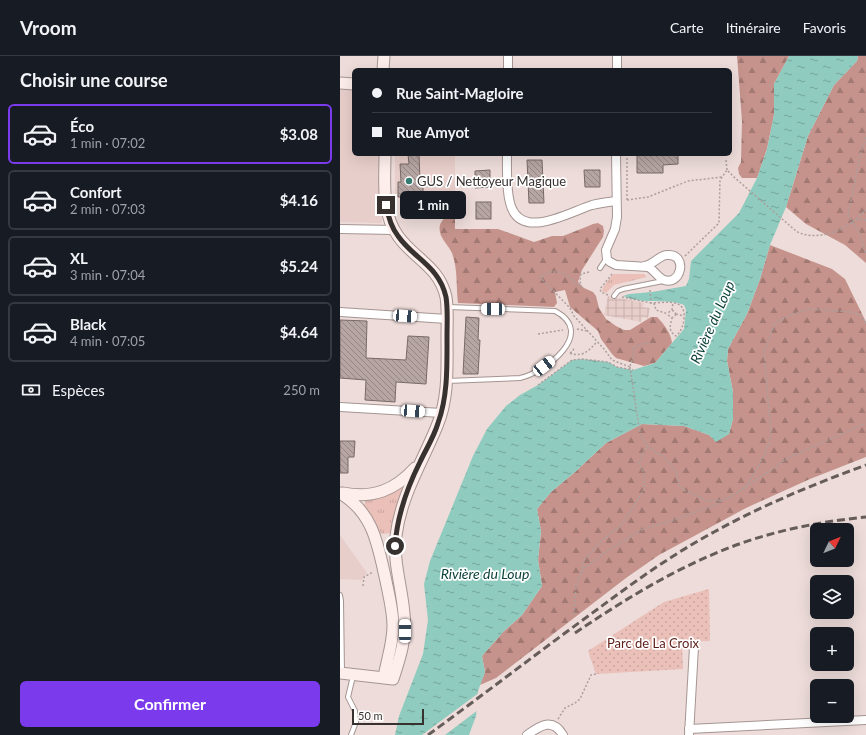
<!DOCTYPE html>
<html lang="fr">
<meta charset="utf-8">
<style>
body{margin:0;font-family:Lato,sans-serif;background:#242831;color:#f1f3f6;height:100vh;display:flex;flex-direction:column;font-size:15px;white-space:nowrap}
*{box-sizing:border-box;margin:0}
p{font-size:13px;color:#9ea1a6}
.icon{flex:none;width:22px;height:22px;fill:none;stroke:currentColor;stroke-width:2;stroke-linecap:round;stroke-linejoin:round}
.map{position:relative;flex:1;overflow:hidden}
.panel{display:flex;flex-direction:column;background:#171b24;width:340px}
.panel>*{flex:none}
.guide{position:absolute;left:12px;top:12px;width:380px;height:88px;border-radius:6px;box-shadow:0 4px 16px #0002;display:grid;align-content:center;height:88px;padding:0 20px;background:#171b24}
.needle{width:26px;rotate:47deg}
.fabs{position:absolute;left:470px;top:467px;display:grid;gap:8px}
.fabs a{display:grid;place-items:center;width:44px;height:44px;border-radius:6px;background:#171b24;box-shadow:0 4px 16px #0002;font-size:20px}
.scale{position:absolute;left:12px;bottom:10px;width:72px;box-sizing:border-box;padding-left:4px;border:2px solid #373130;border-top:0;font-size:11px;line-height:14px;white-space:nowrap;color:#373130;-webkit-text-stroke:3px #fff;paint-order:stroke}
.end{position:absolute;width:18px;height:18px;margin:-9px;border:5px solid #373130;background:#fff;box-shadow:0 0 0 2px #fff}
.from{border-radius:50%}
.bubble{position:absolute;height:28px;border-radius:6px;background:#171b24;box-shadow:0 4px 16px #0002;font-size:13px;font-weight:700;line-height:28px;text-align:center}
.car{position:absolute;width:12px;height:24px;margin:-12px -6px;border-radius:5px;box-shadow:0 0 3px 1px #0007;background:linear-gradient(#fff 24%,#345 0 40%,#fff 0 76%,#345 0 86%,#fff 0)}
.guide b{display:flex;align-items:center;gap:14px;height:38px;font-size:15px}
.guide b+b{border-top:1px solid #363941}
.guide i{width:10px;height:10px;background:#f1f3f6}
ul{padding:0;list-style:none}
li{display:flex;align-items:center;gap:12px;height:60px;margin:0 8px 6px;padding:0 12px;border:2px solid #363941;border-radius:6px}
li div{flex:1}
li b{display:block;font-size:15px}
li em{font-style:normal;font-weight:700}
li.active{border-color:#7c3aed}
li>.icon{width:36px;height:36px;stroke-width:1.5}
h2{padding:0 20px;font-size:18px;line-height:48px}
.pay{display:flex;align-items:center;gap:10px;height:44px;padding:0 20px;font-size:15px}
.pay p{margin-inline-start:auto}
.primary-button{display:flex;gap:8px;margin-top:auto;padding:8px 20px}
.primary-button a{flex:1;height:46px;border-radius:6px;background:#7c3aed;color:#fff;font-size:16px;font-weight:700;line-height:46px;text-align:center}
header{display:flex;align-items:center;gap:24px;box-sizing:border-box;height:56px;padding:0 20px;background:#171b24;border-bottom:1px solid #363941}
header strong{font-size:19px}
nav{display:flex;gap:22px;margin-inline-start:auto;font-size:14px}
main{display:flex;flex:1;min-height:0}
.map>svg:first-child{display:block}
</style>
<header>
<strong>Vroom</strong>
<nav><a>Carte</a><a>Itinéraire</a><a>Favoris</a></nav>
</header>
<main>
<section class="panel">
<h2>Choisir une course</h2>
<ul>
<li class="active"><svg class="icon" aria-label="car" viewBox="0 0 24 24"><path d="M5 17H2v-5l4-1 3-4h7l3 4 3 1v5h-3M9 17h6M6 11h13"/><circle cx="7" cy="17" r="2"/><circle cx="17" cy="17" r="2"/></svg><div><b>Éco</b><p>1 min · 07:02</p></div><em>$3.08</em></li>
<li><svg class="icon" aria-label="car" viewBox="0 0 24 24"><path d="M5 17H2v-5l4-1 3-4h7l3 4 3 1v5h-3M9 17h6M6 11h13"/><circle cx="7" cy="17" r="2"/><circle cx="17" cy="17" r="2"/></svg><div><b>Confort</b><p>2 min · 07:03</p></div><em>$4.16</em></li>
<li><svg class="icon" aria-label="car" viewBox="0 0 24 24"><path d="M5 17H2v-5l4-1 3-4h7l3 4 3 1v5h-3M9 17h6M6 11h13"/><circle cx="7" cy="17" r="2"/><circle cx="17" cy="17" r="2"/></svg><div><b>XL</b><p>3 min · 07:04</p></div><em>$5.24</em></li>
<li><svg class="icon" aria-label="car" viewBox="0 0 24 24"><path d="M5 17H2v-5l4-1 3-4h7l3 4 3 1v5h-3M9 17h6M6 11h13"/><circle cx="7" cy="17" r="2"/><circle cx="17" cy="17" r="2"/></svg><div><b>Black</b><p>4 min · 07:05</p></div><em>$4.64</em></li>
</ul>
<div class="pay"><svg class="icon" aria-label="cash" viewBox="0 0 24 24"><path d="M3 7h18v10H3z"/><circle cx="12" cy="12" r="2"/></svg>Espèces<p>250 m</p></div>
<div class="primary-button"><a>Confirmer</a></div>
</section>
<div class="map">
<svg width="526" height="679" viewBox="0 0 526 679">
<defs>
<pattern id="industrial-grid" width="8" height="8" patternUnits="userSpaceOnUse"><rect width="8" height="8" fill="#e8ceca"/><path d="M0 4h8M4 0v8" fill="none" stroke="#c8b1ae"/></pattern>
<pattern id="grass-tufts" width="24" height="20" patternUnits="userSpaceOnUse"><rect width="24" height="20" fill="#eac0b9"/><path d="M3 7l-1-3M5 7V3M7 7l1-3M15 17l-1-3M17 17v-4M19 17l1-3" fill="none" stroke="#c9a59f"/></pattern>
<pattern id="forest-firs" width="22" height="20" patternUnits="userSpaceOnUse"><rect width="22" height="20" fill="#c5938b"/><path d="M5 1l3.5 6h-7zM16 11l3.5 6h-7z" fill="#a17972"/></pattern>
<pattern id="park-dots" width="8" height="8" patternUnits="userSpaceOnUse"><rect width="8" height="8" fill="#eac0b9"/><path d="M2 2h.1M6 6h.1" fill="none" stroke="#c9a59f" stroke-width="1.8" stroke-linecap="round"/></pattern>
<pattern id="water-ripples" width="26" height="14" patternUnits="userSpaceOnUse"><rect width="26" height="14" fill="#90cbbf"/><path d="M2 4q2-2 4 0t4 0M15 11q2-2 4 0t4 0" fill="none" stroke="#76a59c"/></pattern>
<pattern id="building-back-hatch" width="6" height="6" patternUnits="userSpaceOnUse"><rect width="6" height="6" fill="#b6a5a2"/><path d="M-1 5l2 2M0 0l6 6M5-1l2 2" fill="none" stroke="#958784"/></pattern>
</defs>
<rect width="100%" height="100%" fill="#eddcd9"/>
<g fill="#e8ceca">
<path d="M0,26L14,33V98H38L39,142L42,166L41,167L0,166Z"/>
<path d="M55,98H115V140L55,142Z"/>
<path d="M0,479L27,517L22,524L0,523Z"/>
</g>
<path fill="url(#industrial-grid)" d="M268,240L304,247L303,251L310,252L308,262L302,261L301,266L264,259Z"/>
<g fill="url(#grass-tufts)">
<path d="M273,218H304L307,221L274,229L266,237L262,235L264,230Z"/>
<path d="M60,431L62,433L55,454L52,477L41,478L33,461L23,449L25,447V442Z"/>
</g>
<g fill="url(#forest-firs)">
<path d="M397,0H449L434,28V59L427,93L417,122H402L399,118L398,112L401,106L402,65Z"/>
<path d="M518,0H526V207L505,189L466,168L446,151L468,80L494,29L517,5Z"/>
<path d="M109,158H115V173H158L194,186L212,180H223L246,171L253,168L258,167L263,170L264,175L263,181L242,214L238,226L244,232L253,236L256,240L259,252L266,263L276,270L284,274H290L311,261H317C324,268 331,277 332,287L315,307L304,310L276,302L272,298L261,283L258,275L230,251L225,234L215,236L217,247L214,251L118,247C116,231 118,213 112,197C109,190 101,183 100,176C98,168 103,163 109,158Z"/>
<path d="M430,189L492,213L505,223L526,266V401L470,423L406,452L319,499L286,522L156,622L140,629L145,616L142,600L164,575L182,559L202,530L198,504L201,475L197,453L211,436L235,416L266,387L302,368L344,370L369,379L376,385L389,378L393,363V336L387,305L388,293L407,258L420,223Z"/>
</g>
<path fill="url(#park-dots)" d="M369,533L370,585L342,586L343,613L256,618L248,595L324,546Z"/>
<path fill="url(#water-ripples)" d="M449,0H518L517,5L494,29L468,80L446,151L430,189L420,223L407,258L388,293L387,305L393,336V363L389,378L376,386L369,379L344,370L302,368L266,387L235,416L211,436L197,453L201,475L198,504L202,530L182,559L164,575L142,600L145,616L138,635L136,660L129,679H55L59,660L83,598L88,564L84,528L90,505L133,400L147,373L166,350L180,339L198,329L232,304L242,303L268,306L277,311L293,314L315,307L344,273L346,254L344,249C327,242 302,249 283,240L289,238L312,236L346,230L349,223L351,205L399,157L417,122L427,93L434,59V28Z"/>
<path fill="#eddcd9" d="M140,636L138,654L105,679H82Z"/>
<g fill="url(#building-back-hatch)" stroke="#796a67">
<path d="M68,98H79L80,126H83V140L58,141V126H61L60,108H69Z"/>
<path d="M297,98H338V108L323,109V117H297Z"/>
<path d="M187,104H202L204,147H189Z"/>
<path d="M150,114V131L135,132V115Z"/>
<path d="M244,114H260V131H245Z"/>
<rect x="136" y="146" width="15" height="17"/>
<path d="M126,261L139,262L138,284H140L138,318H123Z"/>
<path d="M0,264L27,265L26,302L66,304L68,280L89,281L86,328L56,326L55,346L25,344L26,324L0,322Z"/>
<path d="M0,385H15L14,401H8V417H0Z"/>
</g>
<g fill="none" stroke-linecap="round" stroke-linejoin="round">
<defs>
<g id="lane">
<path d="M260,212L266,203"/>
<path d="M274,240L278,235L283,233L323,225"/>
<path d="M107,325L180,322C206,316 257,277 215,255L108,251"/>
<path d="M0,539L1,545L2,617"/>
<path d="M11,679L16,666L15,655L8,641L13,620"/>
</g>
<g id="street">
<path d="M168,0V14"/>
<path d="M277,14V0"/>
<path d="M167,98C167,114 166,132 170,147C180,186 229,156 252,149C260,147 268,146 276,145"/>
<path d="M276,98L277,161L275,173L266,194L267,203L270,206L276,209L308,211C314,214 317,220 322,223C341,233 349,197 327,199C320,199 314,208 305,210"/>
<path d="M0,173L54,174"/>
<path d="M0,256L107,263"/>
<path d="M0,351L102,357"/>
<path d="M349,673L526,664"/>
<path d="M187,679C200,670 212,661 223,679"/>
<path d="M349,679L354,591"/>
</g>
<g id="secondary">
<path d="M43,14L44,0"/>
<path d="M0,27L14,28"/>
<path d="M0,437C34,457 38,490 46,525C49,540 53,555 53,570C53,587 47,604 44,621"/>
<path d="M3,437C33,443 55,434 75,412"/>
<path d="M0,617L53,623C60,602 67,580 64,558C62,531 53,507 56,480C61,439 82,407 97,370C109,342 107,310 107,280C107,267 108,254 106,241C99,210 74,203 58,180C41,157 45,125 45,98"/>
</g>
</defs>
<use href="#lane" stroke="#a59592" stroke-width="6"/>
<use href="#street" stroke="#a59592" stroke-width="10"/>
<use href="#secondary" stroke="#a59592" stroke-width="13"/>
<g stroke="#ac9f9d" stroke-width="1.5" stroke-dasharray="2 2" stroke-linecap="butt">
<path d="M526,81L521,95L508,159L519,176L526,198"/>
<path d="M287,98V144"/>
<path d="M386,104L387,114"/>
<path d="M287,144L308,141L348,125L382,121"/>
<path d="M516,163L526,164"/>
<path d="M345,200L379,167L380,124L387,114L395,122L456,175C472,185 498,177 512,166C517,163 521,158 526,154"/>
<path d="M249,216L241,218L240,224L241,231L222,216H210L200,221L230,252L234,260L264,293L272,304L290,311"/>
<path d="M310,234L311,247C327,247 346,241 344,263C343,271 341,275 336,280C328,275 330,270 332,262"/>
<path d="M268,239L261,236L260,233L272,218"/>
<path d="M282,241L311,247"/>
<path d="M314,247L316,254L328,258"/>
<path d="M332,254L333,247"/>
<circle cx="332" cy="258" r="3.5"/>
<path d="M336,258L344,260"/>
<path d="M237,273L247,275"/>
<path d="M198,278L223,274"/>
<path d="M230,297L233,295L234,291"/>
<path d="M230,297C243,302 249,294 257,286"/>
<path d="M290,310L294,299L293,292L302,288L310,287"/>
<path d="M198,329L232,304L242,303L268,306L277,311L293,314"/>
<path d="M307,390L325,402L331,409L337,418L339,429L344,434L368,445L379,444L388,442L398,436L450,401L526,367"/>
<path d="M403,433C414,420 428,396 431,379L424,296L435,267L450,259L468,253L512,256L521,260L526,268"/>
<path d="M242,516L244,504L260,486L280,470L293,452L304,433V417L299,408L302,399L307,390L301,380L299,372"/>
<path d="M23,530L24,521L33,516"/>
<path d="M234,558L236,529L241,517L245,512L267,495L303,473L334,464L377,448L382,444"/>
<path d="M218,663L225,652L235,647L240,643L251,619L256,618"/>
</g>
<use href="#lane" stroke="#fff" stroke-width="4"/>
<use href="#street" stroke="#fff" stroke-width="8"/>
<use href="#secondary" stroke="#fdeeec" stroke-width="11"/>
<g stroke="#665d5b" stroke-width="3" stroke-dasharray="8 4" stroke-linecap="butt">
<path d="M235,577C281,546 329,516 381,495C427,476 476,466 526,461"/>
<path d="M88,679C143,639 196,598 251,558C290,529 331,499 374,476C423,449 474,428 526,409"/>
</g>
<path stroke="#ac9f9d" stroke-width="1.5" stroke-dasharray="2 2" stroke-linecap="butt" d="M290,311L299,372"/>
</g>
<g fill="none" stroke-linecap="round" stroke-linejoin="round">
<path stroke="#373130" stroke-width="5" d="M46,149C48,160 51,171 58,180C74,203 99,210 106,241C108,254 107,267 107,280C107,309 108,340 98,367C94,381 86,393 80,406C67,432 57,460 55,490"/>
</g>
<circle fill="#377c71" stroke="#fff" stroke-width="1.5" cx="69" cy="125" r="4"/>
<g text-anchor="middle" dominant-baseline="central" stroke-width="3.5" stroke-linejoin="round" paint-order="stroke">
<g font-size="13" fill="#373130" stroke="#fff" text-anchor="start">
<text x="77" y="125">GUS / Nettoyeur Magique</text>
</g>
<g font-size="13" fill="#5b1d18" stroke="#fff">
<text x="313" y="587">Parc de La Croix</text>
</g>
<g font-size="14" font-style="italic" fill="#0c423a" stroke="#fff">
<text transform="translate(372 266) rotate(-66)">Rivière du Loup</text>
<text x="145" y="517">Rivière du Loup</text>
</g>
</g>
</svg>
<div class="fabs">
<a><svg class="needle" viewBox="-14 -14 28 28"><path d="M0-13l5 13h-10z" fill="#e53935"/><path d="M0 13l5-13h-10z" fill="#9ea1a6"/></svg></a>
<a><svg class="icon" aria-label="layers" viewBox="0 0 24 24"><path d="M12 4l9 5-9 5-9-5zM3 14l9 5 9-5"/></svg></a>
<a>+</a>
<a>−</a>
</div>
<div class="scale">50 m</div>
<i class="end from" style="left:55px;top:490px"></i>
<i class="end" style="left:46px;top:149px"></i>
<div class="bubble" style="left:60px;top:135px;width:66px">1 min</div>
<i class="car" style="left:153px;top:253px;rotate:271deg"></i>
<i class="car" style="left:65px;top:260px;rotate:94deg"></i>
<i class="car" style="left:204px;top:310px;rotate:52deg"></i>
<i class="car" style="left:73px;top:355px;rotate:94deg"></i>
<i class="car" style="left:65px;top:575px;rotate:0deg"></i>
<div class="guide">
<b><i class="from"></i>Rue Saint-Magloire</b>
<b><i></i>Rue Amyot</b>
</div>
</div>
</main>
